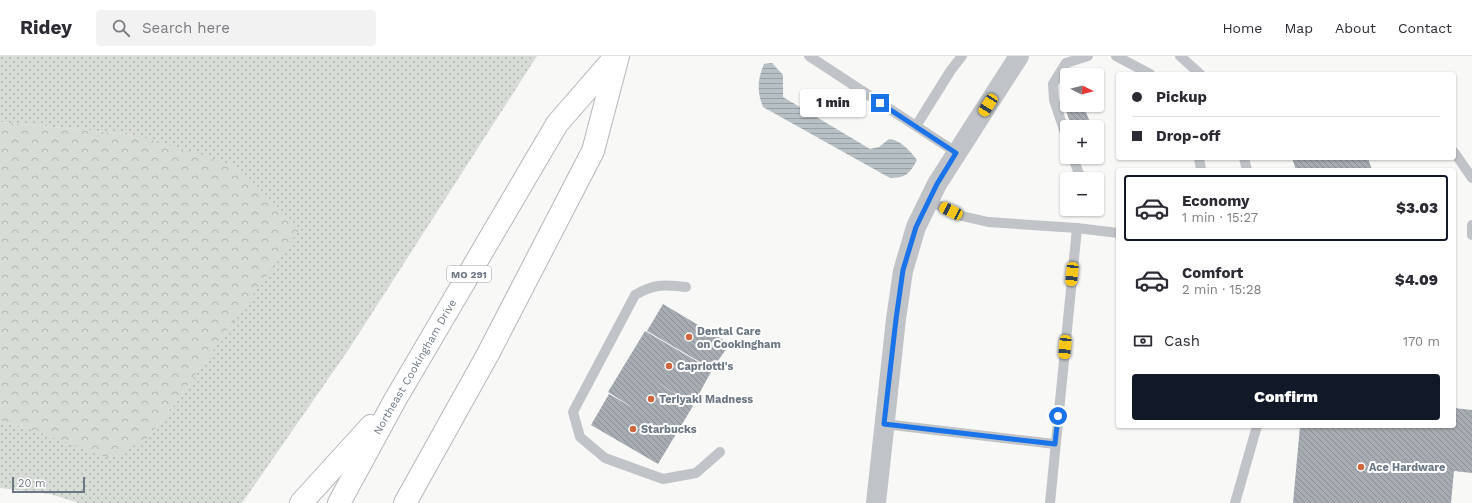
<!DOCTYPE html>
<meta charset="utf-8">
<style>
body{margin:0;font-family:"Work Sans",sans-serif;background:#f2f2f3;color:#2b2b33;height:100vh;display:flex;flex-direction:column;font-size:15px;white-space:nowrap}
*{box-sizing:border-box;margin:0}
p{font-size:13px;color:#7c7c81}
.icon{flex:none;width:22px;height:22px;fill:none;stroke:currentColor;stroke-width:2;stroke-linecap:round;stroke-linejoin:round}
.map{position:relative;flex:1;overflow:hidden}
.panel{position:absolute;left:1116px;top:112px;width:340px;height:260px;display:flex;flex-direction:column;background:#fff;border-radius:4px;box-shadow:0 1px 3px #0004}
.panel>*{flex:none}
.hud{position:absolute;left:1116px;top:16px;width:340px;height:88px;border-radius:4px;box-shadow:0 1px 3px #0004;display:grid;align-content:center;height:88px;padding:0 16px;background:#fff}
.needle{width:26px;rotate:96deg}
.tools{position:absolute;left:1060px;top:12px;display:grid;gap:8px}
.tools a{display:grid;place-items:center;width:44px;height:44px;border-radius:4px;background:#fff;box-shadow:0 1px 3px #0004;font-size:20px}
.scale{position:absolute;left:12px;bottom:10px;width:73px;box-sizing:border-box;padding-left:4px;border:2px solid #6b7783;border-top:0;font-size:11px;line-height:14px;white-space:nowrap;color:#6b7783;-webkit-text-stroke:3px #fff;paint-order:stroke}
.end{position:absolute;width:18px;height:18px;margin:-9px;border:5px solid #1a73e8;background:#fff;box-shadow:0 0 0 2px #fff}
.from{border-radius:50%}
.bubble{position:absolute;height:28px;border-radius:4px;background:#fff;box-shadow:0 1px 3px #0004;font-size:13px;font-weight:800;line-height:28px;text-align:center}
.car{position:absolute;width:12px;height:24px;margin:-12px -6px;border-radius:5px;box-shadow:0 0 3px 1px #0007;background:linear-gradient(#f5c518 24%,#345 0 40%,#f5c518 0 76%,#345 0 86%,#f5c518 0)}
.hud b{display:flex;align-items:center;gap:14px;height:38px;font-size:15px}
.hud b+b{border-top:1px solid #e1e1e2}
.hud i{width:10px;height:10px;background:#2b2b33}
ul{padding:7px 0 0;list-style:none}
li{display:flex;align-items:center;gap:12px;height:66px;margin:0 8px 6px;padding:0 8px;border:2px solid transparent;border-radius:4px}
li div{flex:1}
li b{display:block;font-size:15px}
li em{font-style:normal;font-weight:800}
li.on{border-color:#111827}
li>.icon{width:36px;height:36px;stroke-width:1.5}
.pay{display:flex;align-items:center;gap:10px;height:44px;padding:0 16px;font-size:15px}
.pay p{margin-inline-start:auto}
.action{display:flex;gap:8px;margin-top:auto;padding:8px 16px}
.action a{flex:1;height:46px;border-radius:4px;background:#111827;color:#fff;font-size:16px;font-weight:800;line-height:46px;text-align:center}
header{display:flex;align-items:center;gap:24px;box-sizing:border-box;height:56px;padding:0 20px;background:#fff;border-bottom:1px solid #e1e1e2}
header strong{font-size:19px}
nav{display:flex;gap:22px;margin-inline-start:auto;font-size:14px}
.search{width:280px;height:36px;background:#f2f2f3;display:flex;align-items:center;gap:10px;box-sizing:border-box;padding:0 14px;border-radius:4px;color:#7c7c81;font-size:15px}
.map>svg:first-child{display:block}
</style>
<header>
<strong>Ridey</strong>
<div class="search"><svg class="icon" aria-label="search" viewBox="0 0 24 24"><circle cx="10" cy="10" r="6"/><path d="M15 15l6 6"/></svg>Search here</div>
<nav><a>Home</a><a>Map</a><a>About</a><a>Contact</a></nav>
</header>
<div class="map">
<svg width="1472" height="447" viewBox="0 0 1472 447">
<defs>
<pattern id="grass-dots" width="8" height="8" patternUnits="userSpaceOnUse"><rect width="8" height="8" fill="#d8dcd6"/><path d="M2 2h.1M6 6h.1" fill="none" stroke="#b3b7b3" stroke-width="1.8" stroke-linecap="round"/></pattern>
<pattern id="forest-crowns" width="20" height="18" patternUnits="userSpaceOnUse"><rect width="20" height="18" fill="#d8dcd6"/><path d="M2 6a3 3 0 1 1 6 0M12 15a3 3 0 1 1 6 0" fill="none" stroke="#b3b7b3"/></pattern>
<pattern id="water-rules" width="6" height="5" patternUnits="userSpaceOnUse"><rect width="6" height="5" fill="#b7c0c5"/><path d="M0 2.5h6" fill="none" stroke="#99a1a5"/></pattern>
<pattern id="building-back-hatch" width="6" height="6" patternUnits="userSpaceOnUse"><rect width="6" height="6" fill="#a6acb2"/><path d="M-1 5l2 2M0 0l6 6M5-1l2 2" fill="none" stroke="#8b9196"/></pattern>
</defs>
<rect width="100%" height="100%" fill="#f8f8f6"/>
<path fill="url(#grass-dots)" d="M0,0H537L349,293L242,447H79L50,438L0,432V365L27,372L147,383L179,342L299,173L136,79L0,66Z"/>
<path fill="url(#forest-crowns)" d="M0,66L136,79L238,111L300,173L179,342L147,383L110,403L27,372L0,365Z"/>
<path fill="url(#water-rules)" d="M772,7L783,19V41L870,93L879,91L889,83C901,84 910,95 917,104C910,117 906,122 890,122L763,51C757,35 757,25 764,8Z"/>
<g fill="url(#building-back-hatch)">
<path d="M1071,49H1083L1092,71H1072L1066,55L1072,53Z"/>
<path d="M1292,102H1368L1372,114H1296Z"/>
<path d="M663,248L730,288L712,313L647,275Z"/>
<path d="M645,275L712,314L693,349L651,322L693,350L658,408L591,369L609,338L635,353L608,336Z"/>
<path d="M1454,352L1472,354V417L1454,415L1451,447H1293L1300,370H1454Z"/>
</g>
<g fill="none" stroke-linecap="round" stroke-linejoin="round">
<defs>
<g id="primary">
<path d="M301,447L371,370"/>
<path d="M339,447L395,344L557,68L616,0"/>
<path d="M405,447L488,298L593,95L618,0"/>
</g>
</defs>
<use href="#primary" stroke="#b4b7bb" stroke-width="24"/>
<g stroke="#c0c3c7" stroke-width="10">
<path d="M809,0L957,97"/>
<path d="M1116,0L1150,18"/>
<path d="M1180,0L1200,18"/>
<path d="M916,70L951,14L962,0"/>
<path d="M1067,83L1054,44L1053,28L1066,7L1088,0"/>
<path d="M1454,96L1472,122"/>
<path d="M1073,101L1080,121"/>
<path d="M1199,102L1201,114"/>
<path d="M1244,102L1247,114"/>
<path d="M929,145L962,160L988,166L1077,172"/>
<path d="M1472,169V179"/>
<path d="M686,231C664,229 655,227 635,239L573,356L580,381L605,402L663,423L696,417L720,396"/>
<path d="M884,368L1055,388"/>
<path d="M1050,447L1077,172L1118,177"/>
<path d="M1235,447L1257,370"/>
</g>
<path stroke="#c0c3c7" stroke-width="20" d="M876,447L896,263L903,215L916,171L937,128L1019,0"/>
<use href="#primary" stroke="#fff" stroke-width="22"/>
</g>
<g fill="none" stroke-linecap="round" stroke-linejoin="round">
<path stroke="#1a73e8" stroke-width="5" d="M880,47L956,97L937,128L916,171L903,214L896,263L884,368L1055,388L1058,360"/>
</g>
<g fill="#cf663f" stroke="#fff" stroke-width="1.5">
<circle cx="689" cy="281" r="4"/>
<circle cx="669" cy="310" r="4"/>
<circle cx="651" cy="343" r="4"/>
<circle cx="633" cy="373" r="4"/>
<circle cx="1361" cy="411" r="4"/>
</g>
<g text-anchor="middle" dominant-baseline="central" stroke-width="4" stroke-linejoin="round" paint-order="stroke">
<rect fill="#fff" stroke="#97a0a8" stroke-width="1" x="447" y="210" width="44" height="16" rx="3"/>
<g font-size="10" font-weight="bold" fill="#6b7783">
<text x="469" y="218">MO 291</text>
</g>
<g font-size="11" font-weight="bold" fill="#6b7783" stroke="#fff" text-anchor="start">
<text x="697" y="275">Dental Care<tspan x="697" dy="13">on Cookingham</tspan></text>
<text x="677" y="310">Capriotti's</text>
<text x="659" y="343">Teriyaki Madness</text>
<text x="641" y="373">Starbucks</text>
<text x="1369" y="411">Ace Hardware</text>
</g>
<g font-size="11" fill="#6b7783" stroke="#fff">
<text transform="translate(415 311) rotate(-60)">Northeast Cookingham Drive</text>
</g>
</g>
</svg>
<div class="tools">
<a><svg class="needle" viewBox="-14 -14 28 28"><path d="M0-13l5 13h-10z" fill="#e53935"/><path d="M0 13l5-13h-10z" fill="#7c7c81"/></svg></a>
<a>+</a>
<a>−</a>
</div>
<div class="scale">20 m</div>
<i class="end from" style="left:1058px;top:360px"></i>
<i class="end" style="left:880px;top:47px"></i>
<div class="bubble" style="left:800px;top:33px;width:66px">1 min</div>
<i class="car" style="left:988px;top:49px;rotate:213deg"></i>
<i class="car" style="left:951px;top:155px;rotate:296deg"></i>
<i class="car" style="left:1072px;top:218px;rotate:186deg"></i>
<i class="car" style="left:1065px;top:291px;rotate:185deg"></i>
<div class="hud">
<b><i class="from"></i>Pickup</b>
<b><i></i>Drop-off</b>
</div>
<section class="panel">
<ul>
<li class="on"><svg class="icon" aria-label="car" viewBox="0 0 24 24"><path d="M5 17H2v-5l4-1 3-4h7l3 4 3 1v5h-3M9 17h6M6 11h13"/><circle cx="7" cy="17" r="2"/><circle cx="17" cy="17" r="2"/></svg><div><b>Economy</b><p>1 min · 15:27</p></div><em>$3.03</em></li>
<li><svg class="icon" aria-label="car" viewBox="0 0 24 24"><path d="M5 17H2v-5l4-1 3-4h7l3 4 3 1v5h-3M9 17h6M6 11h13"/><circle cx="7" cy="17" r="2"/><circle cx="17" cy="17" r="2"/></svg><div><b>Comfort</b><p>2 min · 15:28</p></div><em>$4.09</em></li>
</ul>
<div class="pay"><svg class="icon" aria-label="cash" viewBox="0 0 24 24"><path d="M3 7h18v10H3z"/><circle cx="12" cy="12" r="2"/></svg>Cash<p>170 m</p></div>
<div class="action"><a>Confirm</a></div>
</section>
</div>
